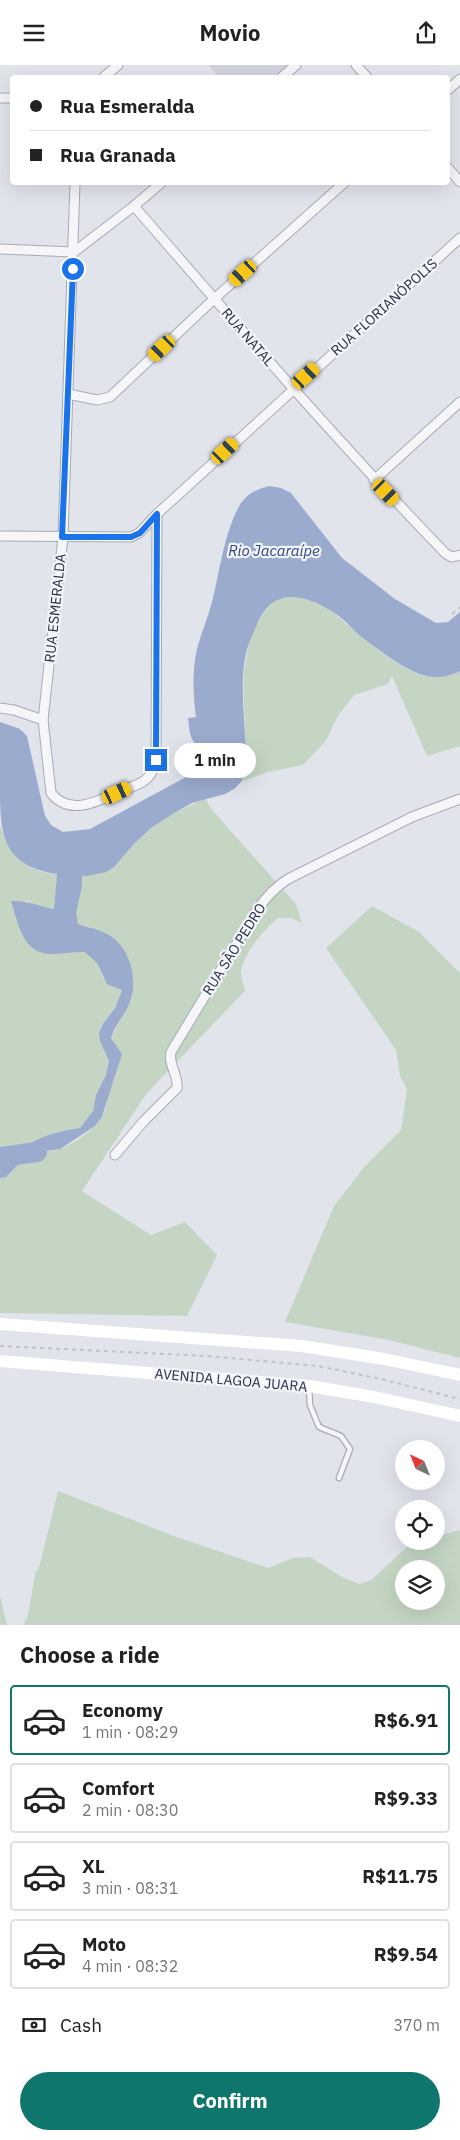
<!DOCTYPE html>
<meta charset="utf-8">
<style>
body{margin:0;font-family:"IBM Plex Sans",sans-serif;background:#f2f2f2;color:#222;height:100vh;display:flex;flex-direction:column;font-size:19px;white-space:nowrap}
*{box-sizing:border-box;margin:0}
p{font-size:16px;color:#767676}
.icon{flex:none;width:28px;height:28px;fill:none;stroke:currentColor;stroke-width:2;stroke-linecap:round;stroke-linejoin:round}
.map{position:relative;height:1560px;overflow:hidden}
.drawer{display:flex;flex-direction:column;background:#fff;flex:1}
.drawer>*{flex:none}
.hud{position:absolute;left:10px;top:10px;width:440px;height:110px;border-radius:5px;box-shadow:0 5px 20px #0002;display:grid;align-content:center;height:110px;padding:0 20px;background:#fff}
.needle{width:32px;rotate:317deg}
.tools{position:absolute;left:395px;top:1375px;display:grid;gap:10px}
.tools a{display:grid;place-items:center;width:50px;height:50px;border-radius:50%;background:#fff;box-shadow:0 5px 20px #0002;font-size:25px}
.end{position:absolute;width:22px;height:22px;margin:-11px;border:6px solid #1a73e8;background:#fff;box-shadow:0 0 0 2px #fff}
.from{border-radius:50%}
.bubble{position:absolute;height:35px;border-radius:18px;background:#fff;box-shadow:0 5px 20px #0002;font-size:16px;font-weight:700;line-height:35px;text-align:center}
.car{position:absolute;width:15px;height:30px;margin:-15px -8px;border-radius:6px;box-shadow:0 0 4px 1px #0007;background:linear-gradient(#f5c518 24%,#345 0 40%,#f5c518 0 76%,#345 0 86%,#f5c518 0)}
.hud b{display:flex;align-items:center;gap:18px;height:48px;font-size:19px}
.hud b+b{border-top:1px solid #e0e0e0}
.hud i{width:12px;height:12px;background:#222}
ul{padding:0;list-style:none}
li{display:flex;align-items:center;gap:15px;height:70px;margin:0 10px 8px;padding:0 10px;border:2px solid #e0e0e0;border-radius:5px}
li div{flex:1}
li b{display:block;font-size:19px}
li em{font-style:normal;font-weight:700}
li.selected{border-color:#0f766e}
li>.icon{width:45px;height:45px;stroke-width:1.5}
h2{padding:0 20px;font-size:22px;line-height:60px}
.pay{display:flex;align-items:center;gap:12px;height:55px;padding:0 20px;font-size:19px}
.pay p{margin-inline-start:auto}
.primary-button{display:flex;gap:10px;margin-top:auto;padding:10px 20px}
.primary-button a{flex:1;height:58px;border-radius:30px;background:#0f766e;color:#fff;font-size:20px;font-weight:700;line-height:58px;text-align:center}
header{display:flex;justify-content:space-between;align-items:center;height:65px;padding:0 20px;background:#fff;font-size:22px;font-weight:700}
.map>svg:first-child{display:block}
</style>
<header><svg class="icon" aria-label="menu" viewBox="0 0 24 24"><path d="M4 6h16M4 12h16M4 18h16"/></svg>Movio<svg class="icon" aria-label="share" viewBox="0 0 24 24"><path d="M12 15V3M7 8l5-5 5 5M5 13v7h14v-7"/></svg></header>
<div class="map">
<svg width="460" height="1560" viewBox="0 0 460 1560">
<rect width="100%" height="100%" fill="#e2e4ec"/>
<path fill="#d0d3de" d="M208,0H288L274,12H219Z"/>
<g fill="#c4d6c3" fill-rule="evenodd">
<path d="M286,532C291,532 297,531 302,532C324,537 341,554 357,568C373,582 402,604 422,610C434,613 449,611 460,606V681L427,691L392,611L388,619L354,630L338,651L325,677L303,700L268,707L241,717L246,703C248,655 235,608 255,563C263,547 269,537 286,532Z"/>
<path d="M205,733L212,745L296,839L302,858L291,853H278C265,863 243,889 241,907C241,913 244,920 245,926L147,1028L82,1126L151,1170L185,1157L217,1190L187,1251L0,1248V1113C13,1111 16,1098 26,1093C37,1088 48,1087 59,1084C74,1079 94,1065 102,1052C107,1044 107,1032 111,1023C119,1005 121,990 111,973L133,929L90,862L78,861L70,855L68,833L72,810L87,811L114,802L134,779L151,763L171,750Z"/>
<path d="M0,759C9,789 24,807 57,809L55,844L38,841L24,835L68,887L85,886L97,898L103,913L122,925L115,943L103,959L100,976L109,996L106,1010L96,1030L93,1046L80,1063C44,1068 29,1077 0,1098Z"/>
<path d="M372,841L419,867L460,908V1293L389,1275L285,1257L334,1141L365,1101L401,1065L407,1024L400,1011L396,985L326,883Z"/>
<path d="M58,1426L174,1471L268,1503L293,1493L310,1492L342,1512L359,1519L371,1515L407,1482L423,1476H436V1472L460,1465V1560H23L28,1550L36,1505L38,1506ZM404,1504H436V1536H404Z"/>
<path d="M0,1531L7,1560H0Z"/>
</g>
<path fill="#9babce" d="M269,421L281,423L291,428L342,493L395,534L436,558L448,557L460,547V606C448,612 436,614 423,610C403,604 376,583 359,570C352,564 347,557 340,552C312,531 275,518 258,557C253,569 247,581 245,593C239,629 247,666 246,703L241,717L234,724L225,729L192,738L171,750L151,763L134,779L114,802L106,807L87,811L72,810L68,833L70,855C82,863 96,862 109,870C131,883 139,917 129,939C124,951 115,960 111,973L122,989L102,1052L95,1061L60,1084L40,1087L24,1094L6,1112L0,1113V1098C29,1077 44,1068 80,1063L93,1046L96,1030L106,1010L109,996L100,976L99,968L103,959L115,943L122,925L107,919L97,898L85,887C73,887 61,889 49,889C22,887 18,858 11,836C26,835 39,841 54,844L57,809C2,801 0,769 0,722C0,701 0,679 0,657L20,664L27,671L45,751L51,760L63,767L90,764L199,705C212,690 199,686 192,674C189,668 189,659 188,653L196,652C193,630 192,606 197,584C201,568 208,553 212,537C220,506 224,466 241,438C248,428 258,424 269,421Z"/>
<g fill="none" stroke-linecap="round" stroke-linejoin="round">
<g stroke="#9babce" stroke-width="20">
<path d="M68,861L66,847L72,820V786"/>
<path d="M0,1092L37,1087"/>
</g>
<defs>
<path id="service" d="M309,1323L310,1340L319,1362L341,1371L350,1384L339,1413"/>
<g id="minor">
<path d="M356,0L367,12"/>
<path d="M104,12L118,0"/>
<path d="M282,12L296,0"/>
<path d="M448,25L460,14"/>
<path d="M0,33H12"/>
<path d="M448,103L460,117"/>
<path d="M75,118L63,472L43,655L51,728C70,752 98,736 121,726C128,723 139,720 145,715C152,710 154,703 156,695L157,449"/>
<path d="M134,141C236,259 338,377 446,489L452,492L460,490"/>
<path d="M0,184L74,187"/>
<path d="M74,187L134,141L161,118"/>
<path d="M68,329L97,335L110,332L214,234L344,118"/>
<path d="M374,415L460,337"/>
<path d="M0,471L131,472L139,468L157,449L460,173"/>
<path d="M0,643L14,645L43,655"/>
<path d="M115,1090L143,1057L177,1023C179,1011 168,1000 171,987L257,845C266,832 274,823 288,814L412,752L460,734"/>
</g>
</defs>
<use href="#service" stroke="#a7aab7" stroke-width="7"/>
<use href="#minor" stroke="#a7aab7" stroke-width="11"/>
<g stroke="#c1c2ca" stroke-width="2" stroke-dasharray="4 4" stroke-linecap="butt">
<path d="M452,549L460,542"/>
<path d="M0,1281L207,1291L318,1301L381,1314L460,1334"/>
</g>
<use href="#service" stroke="#f6f6f9" stroke-width="4.5"/>
<use href="#minor" stroke="#f6f6f9" stroke-width="9"/>
<g stroke="#fff" stroke-width="12">
<path d="M0,1259L302,1281L384,1294L460,1310"/>
<path d="M0,1296L309,1321L374,1332L460,1351"/>
</g>
</g>
<g fill="none" stroke-linecap="round" stroke-linejoin="round">
<path stroke="#1a73e8" stroke-width="6" d="M73,204L62,472H131L140,468L157,449L156,695"/>
</g>
<g text-anchor="middle" dominant-baseline="central" stroke-width="4.5" stroke-linejoin="round" paint-order="stroke">
<g font-size="14" fill="#292e45" stroke="#f2f4f9">
<text transform="translate(384 242) rotate(-42)">RUA FLORIANÓPOLIS</text>
<text transform="translate(248 272) rotate(49)">RUA NATAL</text>
<text transform="translate(55 543) rotate(-84)">RUA ESMERALDA</text>
<text transform="translate(234 884) rotate(-58)">RUA SÃO PEDRO</text>
<text transform="translate(231 1315) rotate(5)">AVENIDA LAGOA JUARA</text>
</g>
<g font-size="15" font-style="italic" fill="#2f457d" stroke="#f2f4f9">
<text x="274" y="485">Rio Jacaraípe</text>
</g>
</g>
</svg>
<div class="tools">
<a><svg class="needle" viewBox="-14 -14 28 28"><path d="M0-13l5 13h-10z" fill="#e53935"/><path d="M0 13l5-13h-10z" fill="#767676"/></svg></a>
<a><svg class="icon" aria-label="locate" viewBox="0 0 24 24"><circle cx="12" cy="12" r="6"/><path d="M12 2v4M12 18v4M2 12h4M18 12h4"/></svg></a>
<a><svg class="icon" aria-label="layers" viewBox="0 0 24 24"><path d="M12 4l9 5-9 5-9-5zM3 14l9 5 9-5"/></svg></a>
</div>
<i class="end from" style="left:73px;top:204px"></i>
<i class="end" style="left:156px;top:695px"></i>
<div class="bubble" style="left:174px;top:678px;width:82px">1 min</div>
<i class="car" style="left:243px;top:208px;rotate:228deg"></i>
<i class="car" style="left:162px;top:283px;rotate:227deg"></i>
<i class="car" style="left:306px;top:311px;rotate:48deg"></i>
<i class="car" style="left:225px;top:386px;rotate:47deg"></i>
<i class="car" style="left:386px;top:427px;rotate:136deg"></i>
<i class="car" style="left:117px;top:728px;rotate:65deg"></i>
<div class="hud">
<b><i class="from"></i>Rua Esmeralda</b>
<b><i></i>Rua Granada</b>
</div>
</div>
<section class="drawer">
<h2>Choose a ride</h2>
<ul>
<li class="selected"><svg class="icon" aria-label="car" viewBox="0 0 24 24"><path d="M5 17H2v-5l4-1 3-4h7l3 4 3 1v5h-3M9 17h6M6 11h13"/><circle cx="7" cy="17" r="2"/><circle cx="17" cy="17" r="2"/></svg><div><b>Economy</b><p>1 min · 08:29</p></div><em>R$6.91</em></li>
<li><svg class="icon" aria-label="car" viewBox="0 0 24 24"><path d="M5 17H2v-5l4-1 3-4h7l3 4 3 1v5h-3M9 17h6M6 11h13"/><circle cx="7" cy="17" r="2"/><circle cx="17" cy="17" r="2"/></svg><div><b>Comfort</b><p>2 min · 08:30</p></div><em>R$9.33</em></li>
<li><svg class="icon" aria-label="car" viewBox="0 0 24 24"><path d="M5 17H2v-5l4-1 3-4h7l3 4 3 1v5h-3M9 17h6M6 11h13"/><circle cx="7" cy="17" r="2"/><circle cx="17" cy="17" r="2"/></svg><div><b>XL</b><p>3 min · 08:31</p></div><em>R$11.75</em></li>
<li><svg class="icon" aria-label="car" viewBox="0 0 24 24"><path d="M5 17H2v-5l4-1 3-4h7l3 4 3 1v5h-3M9 17h6M6 11h13"/><circle cx="7" cy="17" r="2"/><circle cx="17" cy="17" r="2"/></svg><div><b>Moto</b><p>4 min · 08:32</p></div><em>R$9.54</em></li>
</ul>
<div class="pay"><svg class="icon" aria-label="cash" viewBox="0 0 24 24"><path d="M3 7h18v10H3z"/><circle cx="12" cy="12" r="2"/></svg>Cash<p>370 m</p></div>
<div class="primary-button"><a>Confirm</a></div>
</section>
